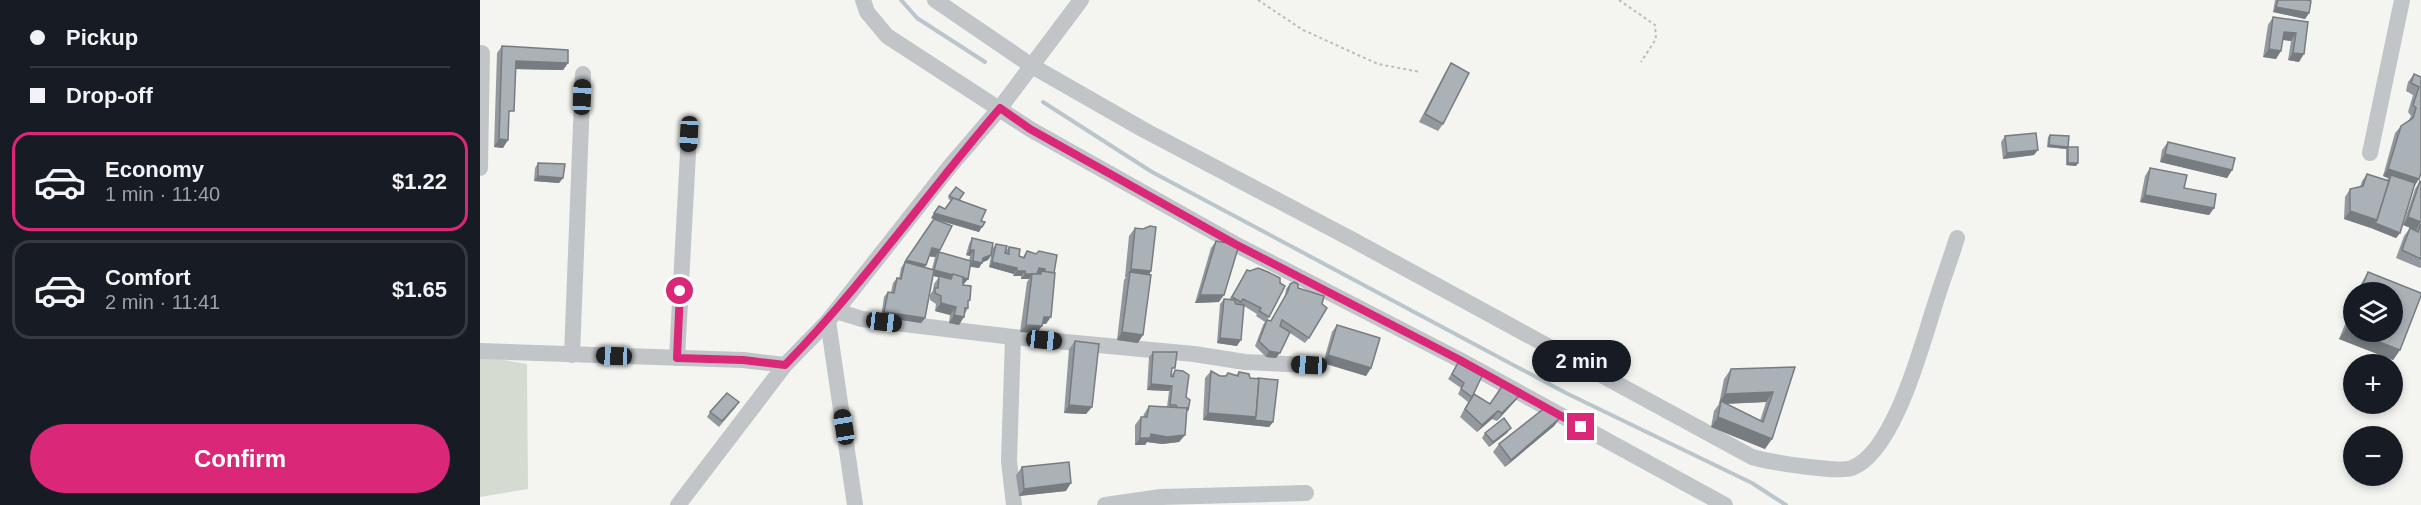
<!DOCTYPE html>
<meta charset="utf-8">
<style>
body{margin:0;font-family:Arial,sans-serif;background:#20242c;color:#f1f3f6;height:100vh;display:flex;flex-direction:column;font-size:22px;white-space:nowrap}
*{box-sizing:border-box;margin:0}
p{font-size:20px;color:#9ea1a6}
.icon{flex:none;width:33px;height:33px;fill:none;stroke:currentColor;stroke-width:2;stroke-linecap:round;stroke-linejoin:round}
.map{position:relative;flex:1;overflow:hidden}
.details{display:flex;flex-direction:column;background:#171b24;width:480px}
.details>*{flex:none}
.banner{display:grid;align-content:center;height:132px;padding:0 30px;background:#171b24}
.buttons{position:absolute;left:1863px;top:282px;display:grid;gap:12px}
.buttons a{display:grid;place-items:center;width:60px;height:60px;border-radius:50%;background:#171b24;box-shadow:0 3px 9px #0003;font-size:30px}
.end{position:absolute;width:27px;height:27px;margin:-14px;border:8px solid #db2777;background:#fff;box-shadow:0 0 0 3px #fff}
.from{border-radius:50%}
.bubble{position:absolute;height:42px;border-radius:21px;background:#171b24;box-shadow:0 3px 9px #0003;font-size:20px;font-weight:700;line-height:42px;text-align:center}
.car{position:absolute;width:18px;height:36px;margin:-18px -9px;border-radius:8px;box-shadow:0 0 4px 2px #0007;background:linear-gradient(#222 24%,#8ab4d8 0 40%,#222 0 76%,#8ab4d8 0 86%,#222 0)}
.banner b{display:flex;align-items:center;gap:21px;height:57px;font-size:22px}
.banner b+b{border-top:2px solid #363941}
.banner i{width:15px;height:15px;background:#f1f3f6}
ul{padding:0;list-style:none}
li{display:flex;align-items:center;gap:18px;height:99px;margin:0 12px 9px;padding:0 18px;border:3px solid #363941;border-radius:18px}
li div{flex:1}
li b{display:block;font-size:22px}
li em{font-style:normal;font-weight:700}
li.selected{border-color:#db2777}
li>.icon{width:54px;height:54px;stroke-width:1.5}
.primary-button{display:flex;gap:12px;margin-top:auto;padding:12px 30px}
.primary-button a{flex:1;height:69px;border-radius:36px;background:#db2777;color:#fff;font-size:24px;font-weight:700;line-height:69px;text-align:center}
main{display:flex;flex:1;min-height:0}
.map>svg:first-child{display:block}
</style>
<main>
<section class="details">
<div class="banner">
<b><i class="from"></i>Pickup</b>
<b><i></i>Drop-off</b>
</div>
<ul>
<li class="selected"><svg class="icon" aria-label="car" viewBox="0 0 24 24"><path d="M5 17H2v-5l4-1 3-4h7l3 4 3 1v5h-3M9 17h6M6 11h13"/><circle cx="7" cy="17" r="2"/><circle cx="17" cy="17" r="2"/></svg><div><b>Economy</b><p>1 min · 11:40</p></div><em>$1.22</em></li>
<li><svg class="icon" aria-label="car" viewBox="0 0 24 24"><path d="M5 17H2v-5l4-1 3-4h7l3 4 3 1v5h-3M9 17h6M6 11h13"/><circle cx="7" cy="17" r="2"/><circle cx="17" cy="17" r="2"/></svg><div><b>Comfort</b><p>2 min · 11:41</p></div><em>$1.65</em></li>
</ul>
<div class="primary-button"><a>Confirm</a></div>
</section>
<div class="map">
<svg width="1941" height="505" viewBox="0 0 1941 505">
<rect width="100%" height="100%" fill="#f4f5f0"/>
<path fill="#d5dbd1" d="M0,356L47,364L48,489L0,497Z"/>
<g fill="none" stroke-linecap="round" stroke-linejoin="round">
<g stroke="#bac6cb" stroke-width="4">
<path d="M421,0L437,18L505,62"/>
<path d="M563,102L672,172L1086,393L1272,483L1306,505"/>
</g>
<g stroke="#bbbdbf" stroke-width="2" stroke-dasharray="3 3" stroke-linecap="butt">
<path d="M778,0L823,30L898,64L940,72"/>
<path d="M1139,0L1175,25L1176,39L1161,62"/>
</g>
<g stroke="#c1c5c8" stroke-width="16">
<path d="M383,0L387,12L407,36L550,129L755,244L978,359L1245,505"/>
<path d="M455,0L552,66L664,130L873,240L1272,457C1288,462 1358,473 1372,468C1412,453 1439,355 1451,317C1459,290 1469,264 1477,238"/>
<path d="M1890,153L1922,0"/>
<path d="M0,168L2,53"/>
<path d="M356,311L382,319L533,337L714,354L765,362L829,365"/>
<path d="M348,321L375,505"/>
<path d="M533,337L529,461L534,505"/>
<path d="M0,351L263,360L305,365"/>
<path d="M92,355L103,74"/>
<path d="M197,358L209,134"/>
<path d="M198,505L305,365L348,321L471,165L520,108L601,0"/>
<path d="M625,505L681,497L826,493"/>
</g>
</g>
<g fill="#92989d" fill-rule="evenodd">
<path d="M1795,0H1827L1829,13L1825,19L1793,12Z"/>
<path d="M1793,17L1828,22L1819,62L1808,60L1811,41L1803,40L1796,59L1783,57L1788,25Z"/>
<path d="M22,46L88,63L83,70L35,69L23,148L14,147L17,53Z"/>
<path d="M971,63L963,124L958,131L939,122L966,71Z"/>
<path d="M1934,74L1941,77L1935,185L1920,233L1916,238L1891,228L1864,219L1865,197L1870,189L1880,187L1882,181L1887,174L1907,180L1908,178L1903,176L1915,133L1921,126L1929,120L1931,116L1928,112L1933,95L1926,91L1928,82Z"/>
<path d="M1570,135L1588,147L1598,163L1596,166L1586,165V149L1567,147L1568,137Z"/>
<path d="M1525,136L1554,155L1523,159L1521,142Z"/>
<path d="M1688,142L1752,170L1747,178L1680,162L1682,150Z"/>
<path d="M58,163L83,178L79,183L54,181L55,168Z"/>
<path d="M1670,168L1704,188L1734,208L1729,215L1660,202L1665,176Z"/>
<path d="M1940,181L1941,267L1940,268L1916,258L1924,236L1930,228L1936,230L1923,225L1935,189Z"/>
<path d="M476,187L479,200L501,221L499,232L451,218L465,209L471,201L468,198Z"/>
<path d="M454,219L460,250L459,252L489,261L490,256L486,255L489,244L492,238L512,249L516,244L525,252L529,247L539,256L543,257L547,251L556,254L577,255L566,324H562L557,333L540,332L547,282L549,279H541V276H533L534,274L509,267L511,256L508,260L502,262L499,268L490,267L488,279L483,284L488,304V308L479,325L469,323L470,315L455,311L456,304L450,300V295L453,290L454,284L459,277L453,276L445,318L441,323L401,317L404,297L408,292H411L413,283L417,278L419,279L421,268ZM449,256L455,257L452,269L445,267Z"/>
<path d="M655,228L671,271L669,275L658,343L637,340L644,280L646,277H645L649,236Z"/>
<path d="M736,241L739,302L715,303L731,248Z"/>
<path d="M767,270L789,317L787,320L790,321L805,296L806,289L810,284L818,288L829,338L825,343L810,333L796,358L786,357L775,346L783,325L785,322L776,316L777,314L764,306L757,346L737,343L740,304L744,299L749,300Z"/>
<path d="M1888,272L1941,293V296L1920,350L1913,360L1859,339L1874,302V332H1912V292H1877L1882,282Z"/>
<path d="M857,325L891,368L886,376L843,363L852,332Z"/>
<path d="M595,341L612,407L606,414L584,413L589,349Z"/>
<path d="M673,352L692,373L691,376L695,370L706,397L708,410L706,412L705,435L699,442L682,444L667,442L665,445H655V425L661,417H663L664,414L669,406L687,407L689,391L667,390L669,357Z"/>
<path d="M978,363L992,397L1009,404L1042,393L1036,400L1017,421L1012,419L997,432L980,417L988,402L978,394L981,388L968,379Z"/>
<path d="M1315,367L1285,449L1231,427L1234,411L1239,404L1244,379L1251,369ZM1286,402L1280,421L1245,404Z"/>
<path d="M731,371L740,376L756,375L759,372L770,378L777,379L778,378L793,422L789,427L723,420L725,378Z"/>
<path d="M256,407L239,427L227,417L230,412Z"/>
<path d="M1080,418L1074,426L1025,467L1013,452L1019,444Z"/>
<path d="M1005,433H1027L1009,447L1002,438Z"/>
<path d="M542,467L586,491L539,496L536,475Z"/>
</g>
<g fill="#777c80">
<path d="M1796,7L1829,13L1825,19L1793,12Z"/>
<path d="M1804,32L1816,33L1811,41L1798,39Z"/>
<path d="M1789,49L1801,51L1796,59L1783,57Z"/>
<path d="M1813,53L1824,54L1819,62L1808,60Z"/>
<path d="M36,61L88,63L83,70L30,69Z"/>
<path d="M19,139L28,140L23,148L14,147Z"/>
<path d="M1569,145L1588,147L1586,149L1567,147Z"/>
<path d="M1558,150L1554,155L1523,159L1527,153Z"/>
<path d="M1685,154L1752,170L1747,178L1680,162Z"/>
<path d="M1588,163H1598L1596,166L1586,165Z"/>
<path d="M1908,169L1939,179L1934,187L1911,175L1908,178L1903,176Z"/>
<path d="M58,176L83,178L79,183L54,181Z"/>
<path d="M1665,195L1734,208L1729,215L1660,202Z"/>
<path d="M1870,211L1897,220L1891,228L1864,219Z"/>
<path d="M454,213L502,227L499,232L451,218Z"/>
<path d="M1928,217L1941,222L1936,230L1923,225Z"/>
<path d="M1895,223L1920,233L1916,238L1891,228Z"/>
<path d="M452,248L460,250L455,257L447,256Z"/>
<path d="M490,250H494L490,256L486,255Z"/>
<path d="M511,255L508,260L501,263H502L499,268L489,266L493,261Z"/>
<path d="M426,260L446,265L441,273L425,262L421,268Z"/>
<path d="M512,262L537,268L534,274L509,267Z"/>
<path d="M559,268L565,269L561,274V271L560,274L555,273Z"/>
<path d="M651,269L671,271L666,279L650,272L645,277Z"/>
<path d="M454,270L473,275L469,280L450,275Z"/>
<path d="M537,271H545L541,276H533Z"/>
<path d="M545,274H557H552L549,279H541Z"/>
<path d="M473,275L488,279L484,284L470,280Z"/>
<path d="M720,295H744L739,302L715,303Z"/>
<path d="M461,303L476,307L470,315L455,311Z"/>
<path d="M404,312L445,318L441,323L401,317Z"/>
<path d="M474,315L484,317L479,325L469,323Z"/>
<path d="M564,317H571L566,324H558Z"/>
<path d="M546,325L562,326L557,333L540,332Z"/>
<path d="M1866,329L1920,350L1913,360L1859,339Z"/>
<path d="M642,332L663,335L658,343L637,340Z"/>
<path d="M740,338L761,340L757,346L737,343Z"/>
<path d="M789,351L800,353L796,358L786,357Z"/>
<path d="M848,355L891,368L886,376L843,363Z"/>
<path d="M671,384L692,386L689,391L667,390Z"/>
<path d="M1293,392L1286,402L1240,404L1241,401L1238,404L1245,394Z"/>
<path d="M1042,393L1036,400L1017,421L1022,413Z"/>
<path d="M589,405L612,407L606,414L584,413Z"/>
<path d="M1018,411L1012,419L997,432L1002,425Z"/>
<path d="M728,413L776,417L793,422L789,427L723,420Z"/>
<path d="M1238,417L1292,439L1285,449L1231,427Z"/>
<path d="M1080,418L1074,426L1025,467L1031,460Z"/>
<path d="M1031,428L1027,433L1009,447L1013,442Z"/>
<path d="M671,434L705,435L699,442L682,444L667,442L665,445H655L660,438Z"/>
<path d="M591,483L586,491L539,496L544,489Z"/>
</g>
<g fill="#aab1b7" stroke="#777c80" stroke-width="1.5">
<path d="M1798,0H1827L1831,1L1829,13L1796,7Z"/>
<path d="M1793,17L1828,22L1824,54L1813,53L1816,33L1804,32L1801,51L1789,49Z"/>
<path d="M22,46L88,50V63L36,61L34,111H29L28,140L19,139Z"/>
<path d="M971,63L989,73L963,124L945,114Z"/>
<path d="M1934,74L1941,77V173L1939,179L1908,169L1921,126L1933,118L1936,108L1933,105L1939,87L1931,83Z"/>
<path d="M1556,133L1558,150L1527,153L1525,136Z"/>
<path d="M1570,135L1589,136L1588,147L1569,145Z"/>
<path d="M1688,142L1755,158L1752,170L1685,154Z"/>
<rect x="1588" y="147" width="10" height="16"/>
<path d="M58,163L85,164L83,178L58,176Z"/>
<path d="M1670,168L1707,175L1704,188L1736,194L1734,208L1665,195Z"/>
<path d="M1887,174L1909,181L1897,220L1870,211V189L1883,186Z"/>
<path d="M1911,175L1935,183L1920,233L1895,223L1897,220Z"/>
<path d="M1940,181L1941,182V222L1928,217Z"/>
<path d="M476,187L484,193L479,200L473,198L469,196Z"/>
<path d="M473,198L506,210L501,221L505,222L502,227L454,213L459,206L465,209Z"/>
<path d="M454,219L472,226L460,250L452,248L446,265L426,260Z"/>
<path d="M1941,224V259L1922,250L1930,228L1938,232Z"/>
<path d="M670,226L676,227L671,271L651,269L655,228L663,229Z"/>
<path d="M492,238L513,243L511,255L503,258L502,263L493,261L494,250H490Z"/>
<path d="M736,241L759,245L744,295H720Z"/>
<path d="M516,244L527,246L525,253L529,254V247L540,249L539,256L544,258L547,251L556,254L559,251L577,255L574,273L565,272V269L559,268L557,274H545V271H537V268L512,262Z"/>
<path d="M459,252L491,261L488,279L454,270L445,318L404,312L408,292L414,293L417,278L421,279L425,262L454,270Z"/>
<path d="M778,268L788,272L800,278V283L805,286L789,317L779,311L781,308L763,299L761,302L752,297L767,270L770,271Z"/>
<path d="M561,271L575,273L571,317H564L562,326L546,325L552,274H561Z"/>
<path d="M650,272L671,275L663,335L642,332Z"/>
<path d="M1888,272L1941,293V296L1920,350L1866,329L1874,310V332H1912V292H1880Z"/>
<path d="M473,274L483,277V285L491,286L490,300L488,301V308H485L484,317L474,315L476,307L461,303V296L455,293V288H458L459,276L471,279Z"/>
<path d="M814,282L818,284V288L844,296L842,304L847,308L829,338L802,320L800,326L810,332L800,353L789,351L779,341L787,320L791,321L808,291L810,284Z"/>
<path d="M744,299L754,300L756,304L764,305L761,340L740,338Z"/>
<path d="M857,325L900,338L891,368L848,355Z"/>
<path d="M595,341L619,344L612,407L589,405Z"/>
<path d="M673,352H697L695,368H692L691,376L693,377L695,370L703,371L709,375L706,397L710,400L708,410H707V408H697L696,405H690L692,386L671,384Z"/>
<path d="M978,363L1002,376L992,397L981,389L984,383L972,374Z"/>
<path d="M1315,367L1292,439L1238,417L1241,401L1283,422L1293,392L1245,394L1251,369Z"/>
<path d="M731,371L740,376H746L748,373L758,376L759,372L769,374L770,378L779,379L776,417L728,413Z"/>
<path d="M778,378L798,380L793,422L774,420L776,417L779,379H778Z"/>
<path d="M1025,382L1042,393L1022,413L1018,411L1002,425L985,409L994,394L1010,404Z"/>
<path d="M247,393L259,402L242,421L230,412Z"/>
<path d="M669,406L707,408L705,435L687,437L671,434L670,438H660L661,417H667Z"/>
<path d="M1066,407L1080,418L1031,460L1019,444Z"/>
<path d="M1024,418L1031,428L1013,442L1005,433Z"/>
<path d="M589,462L591,483L544,489L542,467Z"/>
</g>
<g fill="none" stroke-linecap="round" stroke-linejoin="round">
<path stroke="#db2777" stroke-width="8" d="M200,291L197,358L263,360L305,365C383,285 447,193 520,108L550,129L755,244L978,359L1101,427"/>
</g>
</svg>
<div class="buttons">
<a><svg class="icon" aria-label="layers" viewBox="0 0 24 24"><path d="M12 4l9 5-9 5-9-5zM3 14l9 5 9-5"/></svg></a>
<a>+</a>
<a>−</a>
</div>
<i class="end from" style="left:200px;top:291px"></i>
<i class="end" style="left:1101px;top:427px"></i>
<div class="bubble" style="left:1052px;top:340px;width:99px">2 min</div>
<i class="car" style="left:102px;top:97px;rotate:2deg"></i>
<i class="car" style="left:209px;top:134px;rotate:183deg"></i>
<i class="car" style="left:404px;top:322px;rotate:97deg"></i>
<i class="car" style="left:564px;top:340px;rotate:96deg"></i>
<i class="car" style="left:134px;top:356px;rotate:272deg"></i>
<i class="car" style="left:829px;top:365px;rotate:273deg"></i>
<i class="car" style="left:364px;top:427px;rotate:351deg"></i>
</div>
</main>
